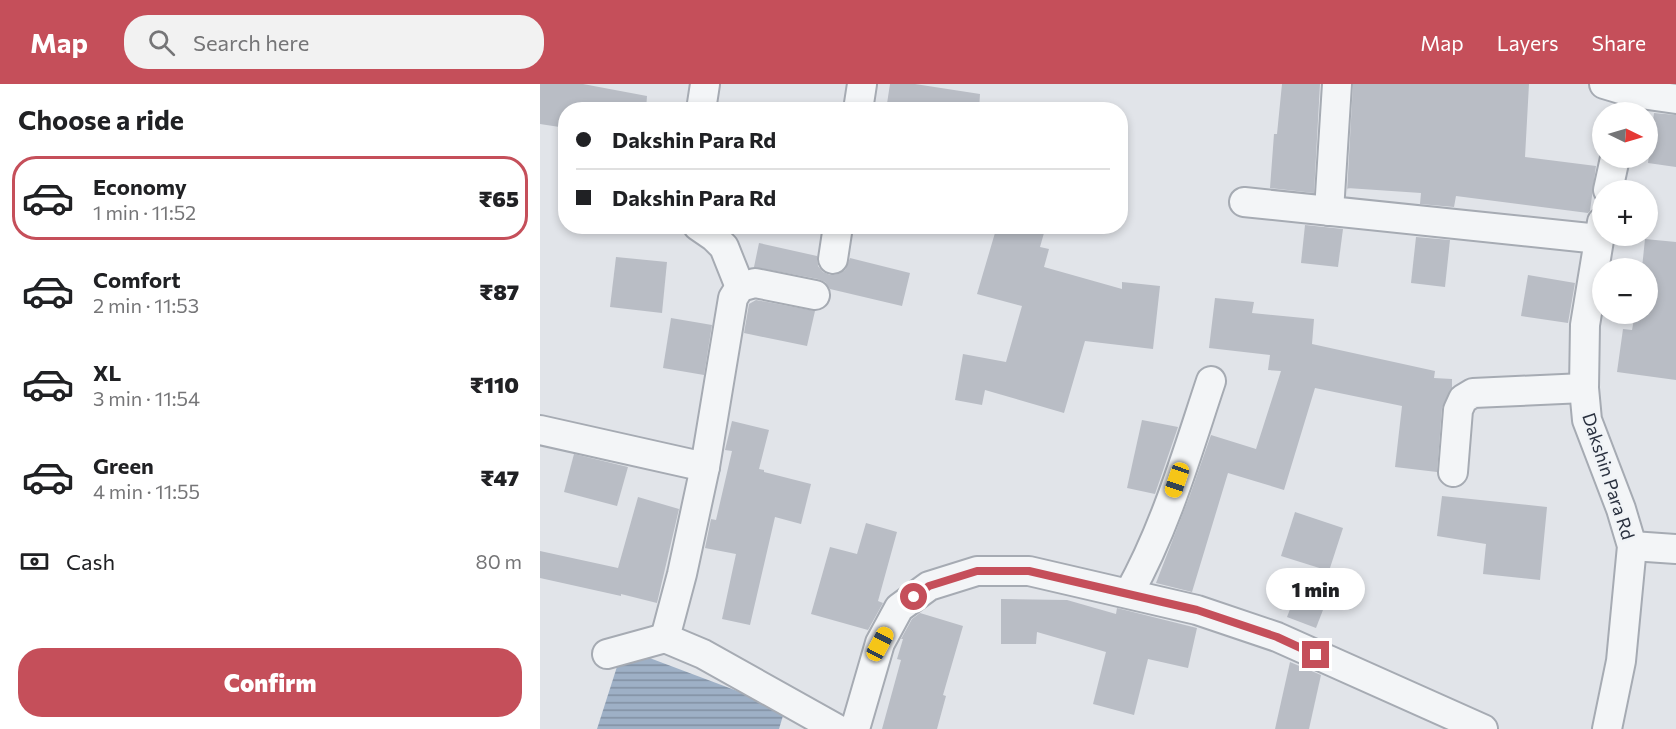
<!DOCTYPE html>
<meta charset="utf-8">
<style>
body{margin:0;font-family:Commissioner,sans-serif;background:#f2f2f2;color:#202124;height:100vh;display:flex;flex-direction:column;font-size:22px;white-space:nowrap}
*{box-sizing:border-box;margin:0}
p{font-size:20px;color:#757577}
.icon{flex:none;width:33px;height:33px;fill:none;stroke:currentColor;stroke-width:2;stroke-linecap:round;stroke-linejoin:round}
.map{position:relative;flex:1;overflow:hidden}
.drawer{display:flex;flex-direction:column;background:#fff;width:540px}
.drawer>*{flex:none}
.guide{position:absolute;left:18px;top:18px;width:570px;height:132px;border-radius:24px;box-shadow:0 3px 9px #0003;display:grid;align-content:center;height:132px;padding:0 18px;background:#fff}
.needle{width:39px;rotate:95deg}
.controls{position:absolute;left:1052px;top:18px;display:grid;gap:12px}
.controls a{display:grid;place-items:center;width:66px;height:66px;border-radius:50%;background:#fff;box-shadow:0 3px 9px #0003;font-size:30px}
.end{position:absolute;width:27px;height:27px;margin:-14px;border:8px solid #c54f5a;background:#fff;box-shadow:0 0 0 3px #fff}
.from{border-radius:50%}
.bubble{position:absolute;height:42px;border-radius:21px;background:#fff;box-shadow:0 3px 9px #0003;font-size:20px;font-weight:800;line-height:42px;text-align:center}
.car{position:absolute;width:18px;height:36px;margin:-18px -9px;border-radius:8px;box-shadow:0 0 4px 2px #0007;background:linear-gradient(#f5c518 24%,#345 0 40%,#f5c518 0 76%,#345 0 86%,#f5c518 0)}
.guide b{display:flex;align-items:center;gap:21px;height:57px;font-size:22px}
.guide b+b{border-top:2px solid #e0e0e0}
.guide i{width:15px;height:15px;background:#202124}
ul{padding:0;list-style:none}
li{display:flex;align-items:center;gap:18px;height:84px;margin:0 12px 9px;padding:0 6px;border:3px solid transparent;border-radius:24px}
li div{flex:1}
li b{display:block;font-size:22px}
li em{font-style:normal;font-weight:800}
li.current{border-color:#c54f5a}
li>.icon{width:54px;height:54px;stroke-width:1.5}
h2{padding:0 18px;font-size:27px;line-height:72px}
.pay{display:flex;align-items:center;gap:15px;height:66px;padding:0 18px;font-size:22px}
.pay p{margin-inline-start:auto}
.button{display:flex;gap:12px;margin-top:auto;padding:12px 18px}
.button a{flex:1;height:69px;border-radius:24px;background:#c54f5a;color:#fff;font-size:24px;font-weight:800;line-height:69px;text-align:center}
header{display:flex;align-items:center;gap:36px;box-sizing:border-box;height:84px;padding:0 30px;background:#c54f5a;color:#fff}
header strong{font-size:28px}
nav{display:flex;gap:33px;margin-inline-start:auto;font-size:21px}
.search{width:420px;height:54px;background:#f2f2f2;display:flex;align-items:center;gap:15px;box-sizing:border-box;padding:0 21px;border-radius:24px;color:#757577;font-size:22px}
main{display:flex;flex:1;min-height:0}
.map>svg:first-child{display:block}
</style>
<header>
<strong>Map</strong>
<div class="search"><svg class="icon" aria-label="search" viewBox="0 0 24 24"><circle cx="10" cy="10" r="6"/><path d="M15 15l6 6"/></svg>Search here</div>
<nav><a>Map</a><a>Layers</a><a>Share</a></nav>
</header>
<main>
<section class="drawer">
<h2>Choose a ride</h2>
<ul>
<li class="current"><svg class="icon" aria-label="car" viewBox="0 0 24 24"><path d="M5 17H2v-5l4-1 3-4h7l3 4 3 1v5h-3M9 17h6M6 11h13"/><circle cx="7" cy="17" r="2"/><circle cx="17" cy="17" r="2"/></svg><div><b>Economy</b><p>1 min · 11:52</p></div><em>₹65</em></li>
<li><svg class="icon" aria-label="car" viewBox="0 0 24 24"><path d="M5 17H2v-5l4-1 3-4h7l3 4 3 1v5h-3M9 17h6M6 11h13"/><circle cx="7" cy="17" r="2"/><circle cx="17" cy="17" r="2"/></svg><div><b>Comfort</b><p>2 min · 11:53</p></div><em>₹87</em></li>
<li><svg class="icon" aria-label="car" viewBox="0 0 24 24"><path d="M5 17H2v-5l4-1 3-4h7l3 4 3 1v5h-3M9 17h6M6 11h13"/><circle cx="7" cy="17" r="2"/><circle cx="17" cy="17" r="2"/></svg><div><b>XL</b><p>3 min · 11:54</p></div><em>₹110</em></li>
<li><svg class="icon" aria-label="car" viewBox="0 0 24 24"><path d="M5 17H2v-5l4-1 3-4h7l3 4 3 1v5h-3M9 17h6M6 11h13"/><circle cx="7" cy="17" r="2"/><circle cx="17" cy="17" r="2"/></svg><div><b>Green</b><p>4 min · 11:55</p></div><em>₹47</em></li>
</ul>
<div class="pay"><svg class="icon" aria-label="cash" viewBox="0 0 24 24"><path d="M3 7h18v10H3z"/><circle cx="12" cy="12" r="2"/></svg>Cash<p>80 m</p></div>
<div class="button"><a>Confirm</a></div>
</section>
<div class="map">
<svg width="1136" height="645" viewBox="0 0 1136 645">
<defs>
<pattern id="water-rules" width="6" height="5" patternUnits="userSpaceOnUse" patternTransform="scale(1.5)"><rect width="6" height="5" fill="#9eb0c6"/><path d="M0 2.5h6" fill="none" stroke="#8190a2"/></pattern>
</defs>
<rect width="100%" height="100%" fill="#e1e4e9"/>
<path fill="url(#water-rules)" d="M83,564L245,625L239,645H57Z"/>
<g fill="#b9bdc5">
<path d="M0,0H43L107,12L106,26H26V44L0,40Z"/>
<path d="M350,0H375L440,10L439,26H346Z"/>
<path d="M742,0H780L774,109L730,104L734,50H737Z"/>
<path d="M813,0H989L985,73L1056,82L1050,127L1048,129L916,112L914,123L880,120L881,109L807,104V108Z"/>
<path d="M1114,29L1136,31V83L1108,79Z"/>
<path d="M765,141L803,145L798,183L761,179Z"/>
<path d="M457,142H506L500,163L509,165L504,183L582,205V198L620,202L613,265L545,257L524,329L445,306L442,321L415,316L423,270L466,278L482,222L437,210Z"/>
<path d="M876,153L910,156L905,203L871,199Z"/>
<path d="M1105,155L1136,158V296L1077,288L1083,245L1092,246L1095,230H1107V184H1102Z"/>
<path d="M219,159L277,172L278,182L283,188L290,191L298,190L305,186L310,174L370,189L362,222L290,205L285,198L278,195L214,183Z"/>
<path d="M76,173L127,178L122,229L70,223Z"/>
<path d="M988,191L1035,199L1028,239L981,232Z"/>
<path d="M675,214L714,218L712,229L774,235L772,260L895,287L894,294L912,295V304L902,324L897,388L855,383L862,322L775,304L744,406L688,389L652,508L616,499L650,411L671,351L716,365L741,287L728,286L730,271L669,264Z"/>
<path d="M216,216L275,227L267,262L204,249L209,220Z"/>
<path d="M131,234L172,241L164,291L123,284Z"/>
<path d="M602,336L638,343L615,410L587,404Z"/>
<path d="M192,337L229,346L219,385L224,386V388L271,400L261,440L235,433L210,541L182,535L196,470L165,464L171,435L176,436L192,367L185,366Z"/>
<path d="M34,370L88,383L77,422L24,408Z"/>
<path d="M902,412L1007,423L1000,496L943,490L946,460L897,452Z"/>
<path d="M98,413L139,425L117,519L81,510V512L0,494V467L78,484Z"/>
<path d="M755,428L803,444L789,487L741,472Z"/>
<path d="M326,439L357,448L338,517L343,519L328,546L271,530L290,463L317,470Z"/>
<path d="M764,489L793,500L776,544L747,533Z"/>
<path d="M461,515L527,516L576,530L577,524L657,544L648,584L608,575L594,631L553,620L566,568L497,548L496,560H461Z"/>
<path d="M380,529L423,542L403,611L406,612L397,645H342L361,576L357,575L363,555H361L372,535Z"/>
<path d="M750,578L781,591L769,645H735Z"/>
</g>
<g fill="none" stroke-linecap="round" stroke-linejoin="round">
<defs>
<g id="street">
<path d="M1064,0L1094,9L1136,15"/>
<path d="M161,26L165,0"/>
<path d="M318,26L322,0"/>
<path d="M1068,106L1075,74"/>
<path d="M704,118L1059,155"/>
<path d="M789,127L797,0"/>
<path d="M1062,138L1045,241L1044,304L1047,336L1081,425L1092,462L1081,577L1067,645"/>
<path d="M158,142L174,153L184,163L200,203"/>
<path d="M293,175L298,142"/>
<path d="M0,346L165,383"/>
<path d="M913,388L918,326L923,315L933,309L1044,304"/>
<path d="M1092,462L1136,465"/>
<path d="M589,509C626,443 647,369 671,297"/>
<path d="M125,554L142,490L165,383L193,214L200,203L215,199L275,211"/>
<path d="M67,570L125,554L163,570L297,645"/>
<path d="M315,645L340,559L359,524L389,502L437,487H489L657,526L737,553L943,645"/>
</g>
</defs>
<use href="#street" stroke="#a6abb3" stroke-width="32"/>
<use href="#street" stroke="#f3f5f7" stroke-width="28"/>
</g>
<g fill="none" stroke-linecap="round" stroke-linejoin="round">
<path stroke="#c54f5a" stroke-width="8" d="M374,513L389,502L437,487H489L657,526L737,553L776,571"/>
</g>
<g text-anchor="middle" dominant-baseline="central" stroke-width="5" stroke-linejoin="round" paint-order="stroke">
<g font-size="18" fill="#2a313f" stroke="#f0f3f6">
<text transform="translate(1069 392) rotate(72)">Dakshin Para Rd</text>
</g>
</g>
</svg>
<div class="controls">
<a><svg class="needle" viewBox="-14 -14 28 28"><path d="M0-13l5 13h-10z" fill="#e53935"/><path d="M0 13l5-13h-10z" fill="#757577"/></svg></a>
<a>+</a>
<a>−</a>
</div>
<i class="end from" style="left:374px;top:513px"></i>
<i class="end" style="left:776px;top:571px"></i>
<div class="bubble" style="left:726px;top:484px;width:99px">1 min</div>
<i class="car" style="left:637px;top:396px;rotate:199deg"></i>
<i class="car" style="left:340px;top:560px;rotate:28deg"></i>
<div class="guide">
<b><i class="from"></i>Dakshin Para Rd</b>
<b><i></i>Dakshin Para Rd</b>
</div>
</div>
</main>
